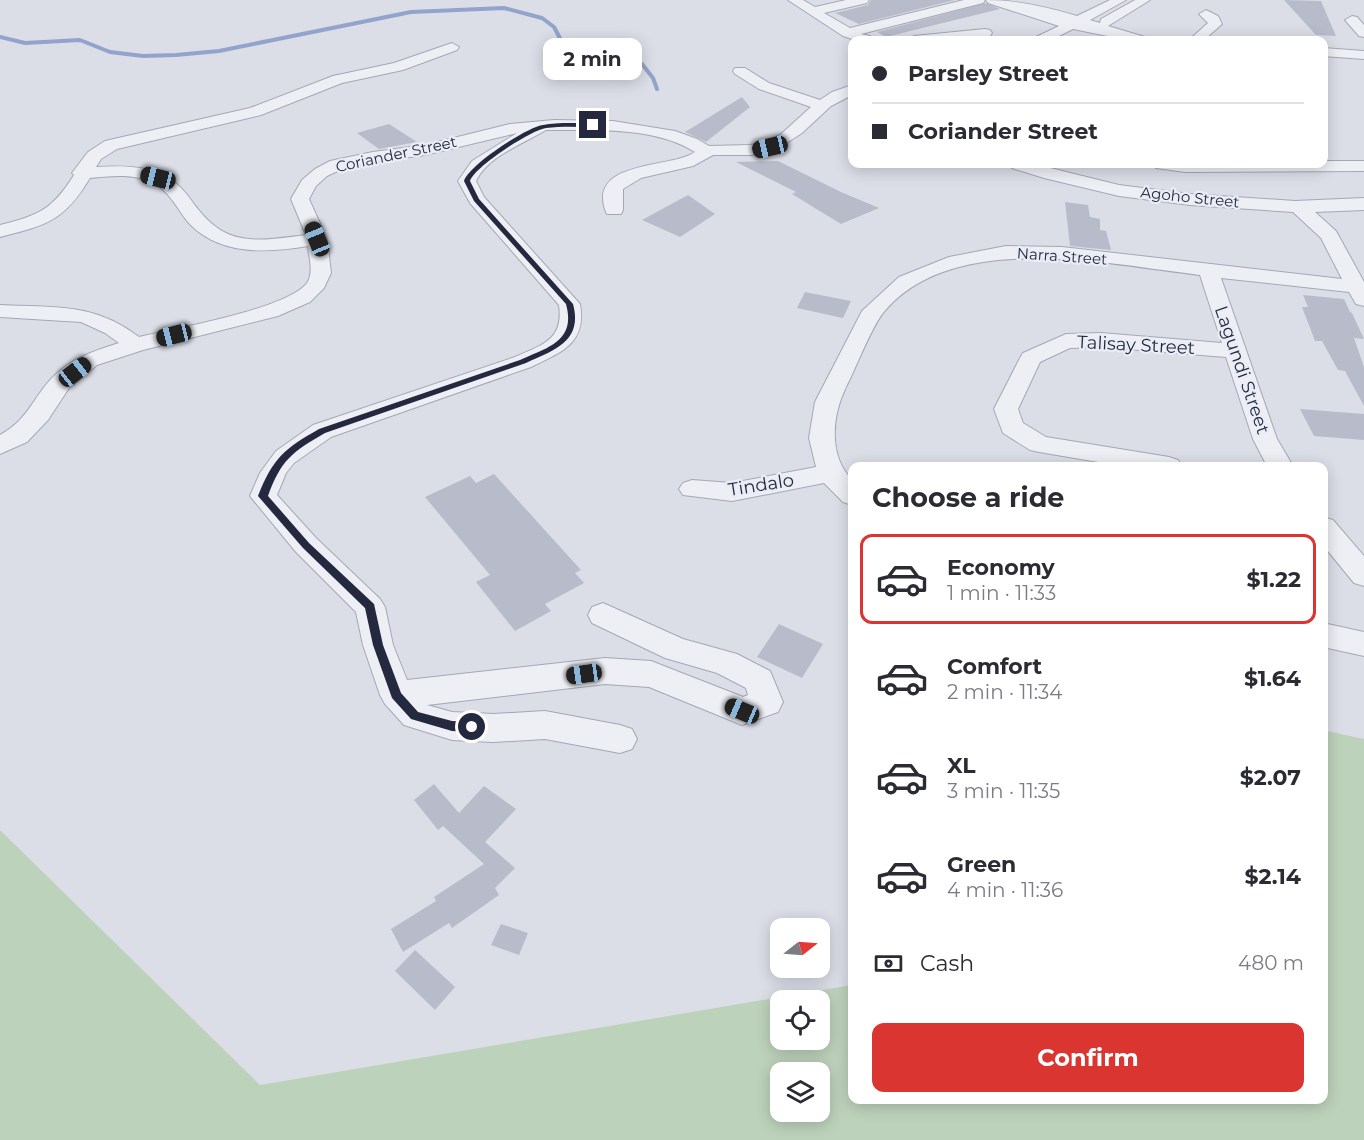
<!DOCTYPE html>
<meta charset="utf-8">
<style>
body{margin:0;font-family:Montserrat,sans-serif;background:#f2f2f3;color:#2b2b33;height:100vh;display:flex;flex-direction:column;font-size:22px;white-space:nowrap}
*{box-sizing:border-box;margin:0}
p{font-size:20px;color:#7c7c81}
.icon{flex:none;width:33px;height:33px;fill:none;stroke:currentColor;stroke-width:2;stroke-linecap:round;stroke-linejoin:round}
.map{position:relative;flex:1;overflow:hidden}
.sheet{position:absolute;left:848px;top:462px;width:480px;height:642px;display:flex;flex-direction:column;background:#fff;border-radius:12px;box-shadow:0 3px 15px #0003}
.sheet>*{flex:none}
.top-card{position:absolute;left:848px;top:36px;width:480px;height:132px;border-radius:12px;box-shadow:0 3px 15px #0003;display:grid;align-content:center;height:132px;padding:0 24px;background:#fff}
.needle{width:39px;rotate:73deg}
.buttons{position:absolute;left:770px;top:918px;display:grid;gap:12px}
.buttons a{display:grid;place-items:center;width:60px;height:60px;border-radius:12px;background:#fff;box-shadow:0 3px 15px #0003;font-size:30px}
.end{position:absolute;width:27px;height:27px;margin:-14px;border:8px solid #24293f;background:#fff;box-shadow:0 0 0 3px #fff}
.from{border-radius:50%}
.bubble{position:absolute;height:42px;border-radius:12px;background:#fff;box-shadow:0 3px 15px #0003;font-size:20px;font-weight:700;line-height:42px;text-align:center}
.car{position:absolute;width:18px;height:36px;margin:-18px -9px;border-radius:8px;box-shadow:0 0 4px 2px #0007;background:linear-gradient(#222 24%,#8ab4d8 0 40%,#222 0 76%,#8ab4d8 0 86%,#222 0)}
.top-card b{display:flex;align-items:center;gap:21px;height:57px;font-size:22px}
.top-card b+b{border-top:2px solid #e1e1e2}
.top-card i{width:15px;height:15px;background:#2b2b33}
ul{padding:0;list-style:none}
li{display:flex;align-items:center;gap:18px;height:90px;margin:0 12px 9px;padding:0 12px;border:3px solid transparent;border-radius:12px}
li div{flex:1}
li b{display:block;font-size:22px}
li em{font-style:normal;font-weight:700}
li.active{border-color:#db3532}
li>.icon{width:54px;height:54px;stroke-width:1.5}
h2{padding:0 24px;font-size:27px;line-height:72px}
.pay{display:flex;align-items:center;gap:15px;height:66px;padding:0 24px;font-size:22px}
.pay p{margin-inline-start:auto}
.action{display:flex;gap:12px;margin-top:auto;padding:12px 24px}
.action a{flex:1;height:69px;border-radius:12px;background:#db3532;color:#fff;font-size:24px;font-weight:700;line-height:69px;text-align:center}
.map>svg:first-child{display:block}
</style>
<div class="map">
<svg width="1364" height="1140" viewBox="0 0 1364 1140">
<rect width="100%" height="100%" fill="#dbdee7"/>
<path fill="#bdd2bb" fill-rule="evenodd" d="M1323,730L1364,739V1140H0V830L260,1085L852,985V1100H1323ZM780,1000H819V1040H780ZM780,1072H819V1112H780Z"/>
<g fill="none" stroke-linecap="round" stroke-linejoin="round">
<path stroke="#92a4cb" stroke-width="4" d="M0,37L25,43L80,40L110,52L143,56L176,55L219,51L411,12L504,8L542,18L554,27L563,44L581,54L642,64L653,78L657,89"/>
</g>
<g fill="#b8bcca">
<path d="M871,0H955L859,24L835,13L868,5Z"/>
<path d="M1284,0L1321,1L1336,36L1316,35Z"/>
<path d="M986,3L1000,9L886,37L877,32Z"/>
<path d="M742,97L750,107L706,142L685,132Z"/>
<path d="M389,124L417,142L379,149L357,133Z"/>
<path d="M778,161L841,192L879,208L841,224L792,194L796,192L736,162Z"/>
<path d="M688,195L715,214L680,237L642,220Z"/>
<path d="M1065,202L1088,205L1090,217L1100,219V230L1106,231L1111,250L1070,246Z"/>
<path d="M805,292L851,301L843,318L797,308Z"/>
<path d="M1303,295L1344,299L1350,312L1352,313L1364,339L1354,338L1364,367V406L1345,371L1338,370L1322,341H1315L1302,307H1308Z"/>
<path d="M1300,409L1364,414V440L1314,436Z"/>
<path d="M494,474L581,570L575,573L584,583L545,604L551,611L515,631L476,582L490,575L425,497L470,476L476,483Z"/>
<path d="M779,624L823,644L802,678L757,657Z"/>
<path d="M434,784L459,813L484,786L516,809L485,842L515,868L495,888L499,895L452,928L449,923L403,952L391,929L436,901L434,897L484,864L443,826L438,830L414,800Z"/>
<path d="M501,924L528,933L519,955L491,945Z"/>
<path d="M415,950L455,987L435,1010L395,971Z"/>
</g>
<g fill="none" stroke-linecap="round" stroke-linejoin="round">
<defs>
<g id="minor">
<path d="M788,0H803L815,7L846,0H869L867,3L824,13L850,28L964,0H985L983,3L861,34L870,36L871,40H855L843,36Z"/>
<path d="M986,0C1017,0 1047,7 1077,16L1110,0H1126L1090,20L1100,23L1101,19L1135,0H1150L1108,26L1145,37L1147,40H1127L1073,29L1051,40H1034L1036,37L1059,26L988,3Z"/>
<path d="M1206,10L1218,16L1222,24L1204,40H1189L1208,23L1199,14Z"/>
<path d="M1352,16L1357,17L1364,25V37L1359,36L1345,20Z"/>
<path d="M985,29L990,30L992,33L990,36L951,40H907L914,36Z"/>
<path d="M452,43L459,47L457,50L403,70L342,83L261,115L117,149L101,159L96,167C132,165 165,166 188,196C199,211 210,226 228,234C251,244 281,238 306,235L291,199L302,180L315,169L330,161L373,152L425,145L510,124L554,120L613,121L675,131L697,139L709,146L751,145L767,141L780,135L811,107L759,89L735,74L733,71L735,68H745L769,83L820,100L832,92L852,85V95L831,106L802,133L779,148L751,155H713L693,166L641,178L623,189V210L621,214H607C604,209 603,202 603,196C606,161 674,167 695,152C656,127 599,130 554,130H546C523,144 488,156 476,181L484,197L580,304C587,343 562,352 531,367L331,437L294,463L286,473L277,495L316,538L380,599L385,607L393,645L407,680L605,658L651,661L743,697L748,695L746,688L717,673L665,658L592,623L588,615L592,607L603,603L683,639L737,654L770,671L783,702L778,712L742,725L649,687L605,684L427,705L452,712L493,714L545,711L620,725L632,729L637,739L632,749L620,753L545,739L493,742L452,740L404,725L385,704L380,695L363,645L356,612L296,552L250,496L260,473L276,451L313,425L515,357C542,345 564,340 559,305L470,203L458,181L472,161L517,133L425,155L373,162L342,169L327,176L316,186L309,199L327,239L331,273L324,288L310,302L278,316L143,350L97,365L69,388L48,420L27,442L0,454V435C29,419 33,397 53,377C72,358 94,351 119,343L105,333L81,322L0,317V305C55,308 93,302 139,337C174,329 287,309 307,283C314,273 309,258 308,246C266,253 218,256 187,221C177,208 169,191 153,183C134,173 110,176 90,178C64,221 47,225 0,237V225C39,215 52,210 74,175L72,173L88,152L105,141L250,108L333,76L394,63Z"/>
<path d="M1323,48L1364,51V59L1323,56Z"/>
<path d="M1323,161H1364V171L1185,172L1156,168L1153,164H1323Z"/>
<path d="M1010,164H1034L1119,185L1190,194L1295,201L1364,198V210L1315,212L1336,231L1364,282V306L1356,304L1349,292L1221,278L1277,439L1293,466H1267L1253,439L1226,357L1101,347L1070,348L1040,362L1018,409L1023,423L1046,437L1169,457L1178,460L1182,466H1122L1039,452L1030,450L1003,433L994,409L1020,358L1023,353L1066,334L1101,333L1222,343L1200,275C1106,264 951,229 883,313C871,328 856,368 846,387C832,416 828,455 852,480V505L843,502L824,483L732,501L683,495L679,489L683,483L692,480L732,483L816,467L809,438L815,402L862,311L899,277L949,257L1006,246L1062,247L1342,279L1321,238L1293,212L1190,205L1119,196L1044,178L1012,168Z"/>
<path d="M1323,517L1333,520L1364,556V586L1354,583L1323,545Z"/>
<path d="M1323,623L1364,632V656L1323,647Z"/>
</g>
</defs>
<use href="#minor" stroke="#a4a8b5" stroke-width="2"/>
<use href="#minor" fill="#eeeff5" fill-rule="evenodd"/>
</g>
<path fill="#24293f" d="M595,124L593,127C578,127 561,126 546,128C531,130 474,167 470,181L479,199L573,304C583,341 555,350 526,363L325,433C292,452 281,460 268,496L309,543L374,604L383,645L401,693L418,712L452,721L472,722L478,727L472,732L452,731L411,719L392,698L373,645L365,608L303,548L258,496C273,458 284,449 319,429L520,360C549,347 576,341 566,304L474,201L464,181C469,165 527,127 543,125C559,122 579,123 595,124Z"/>
<g text-anchor="middle" dominant-baseline="central" stroke-width="4.5" stroke-linejoin="round" paint-order="stroke">
<g font-size="15" fill="#24293f" stroke="#eaedf5">
<text transform="translate(396 154) rotate(-12)">Coriander Street</text>
<text transform="translate(1190 197) rotate(6)">Agoho Street</text>
<text transform="translate(1062 256) rotate(4)">Narra Street</text>
</g>
<g font-size="18" fill="#24293f" stroke="#eaedf5">
<text transform="translate(1136 345) rotate(3)">Talisay Street</text>
<text transform="translate(1242 370) rotate(71)">Lagundi Street</text>
<text transform="translate(761 485) rotate(-9)">Tindalo</text>
</g>
</g>
</svg>
<div class="buttons">
<a><svg class="needle" viewBox="-14 -14 28 28"><path d="M0-13l5 13h-10z" fill="#e53935"/><path d="M0 13l5-13h-10z" fill="#7c7c81"/></svg></a>
<a><svg class="icon" aria-label="locate" viewBox="0 0 24 24"><circle cx="12" cy="12" r="6"/><path d="M12 2v4M12 18v4M2 12h4M18 12h4"/></svg></a>
<a><svg class="icon" aria-label="layers" viewBox="0 0 24 24"><path d="M12 4l9 5-9 5-9-5zM3 14l9 5 9-5"/></svg></a>
</div>
<i class="end from" style="left:472px;top:727px"></i>
<i class="end" style="left:593px;top:125px"></i>
<div class="bubble" style="left:543px;top:38px;width:99px">2 min</div>
<i class="car" style="left:770px;top:147px;rotate:257deg"></i>
<i class="car" style="left:158px;top:178px;rotate:284deg"></i>
<i class="car" style="left:317px;top:239px;rotate:338deg"></i>
<i class="car" style="left:174px;top:335px;rotate:256deg"></i>
<i class="car" style="left:75px;top:372px;rotate:52deg"></i>
<i class="car" style="left:584px;top:674px;rotate:262deg"></i>
<i class="car" style="left:742px;top:711px;rotate:293deg"></i>
<div class="top-card">
<b><i class="from"></i>Parsley Street</b>
<b><i></i>Coriander Street</b>
</div>
<section class="sheet">
<h2>Choose a ride</h2>
<ul>
<li class="active"><svg class="icon" aria-label="car" viewBox="0 0 24 24"><path d="M5 17H2v-5l4-1 3-4h7l3 4 3 1v5h-3M9 17h6M6 11h13"/><circle cx="7" cy="17" r="2"/><circle cx="17" cy="17" r="2"/></svg><div><b>Economy</b><p>1 min · 11:33</p></div><em>$1.22</em></li>
<li><svg class="icon" aria-label="car" viewBox="0 0 24 24"><path d="M5 17H2v-5l4-1 3-4h7l3 4 3 1v5h-3M9 17h6M6 11h13"/><circle cx="7" cy="17" r="2"/><circle cx="17" cy="17" r="2"/></svg><div><b>Comfort</b><p>2 min · 11:34</p></div><em>$1.64</em></li>
<li><svg class="icon" aria-label="car" viewBox="0 0 24 24"><path d="M5 17H2v-5l4-1 3-4h7l3 4 3 1v5h-3M9 17h6M6 11h13"/><circle cx="7" cy="17" r="2"/><circle cx="17" cy="17" r="2"/></svg><div><b>XL</b><p>3 min · 11:35</p></div><em>$2.07</em></li>
<li><svg class="icon" aria-label="car" viewBox="0 0 24 24"><path d="M5 17H2v-5l4-1 3-4h7l3 4 3 1v5h-3M9 17h6M6 11h13"/><circle cx="7" cy="17" r="2"/><circle cx="17" cy="17" r="2"/></svg><div><b>Green</b><p>4 min · 11:36</p></div><em>$2.14</em></li>
</ul>
<div class="pay"><svg class="icon" aria-label="cash" viewBox="0 0 24 24"><path d="M3 7h18v10H3z"/><circle cx="12" cy="12" r="2"/></svg>Cash<p>480 m</p></div>
<div class="action"><a>Confirm</a></div>
</section>
</div>
